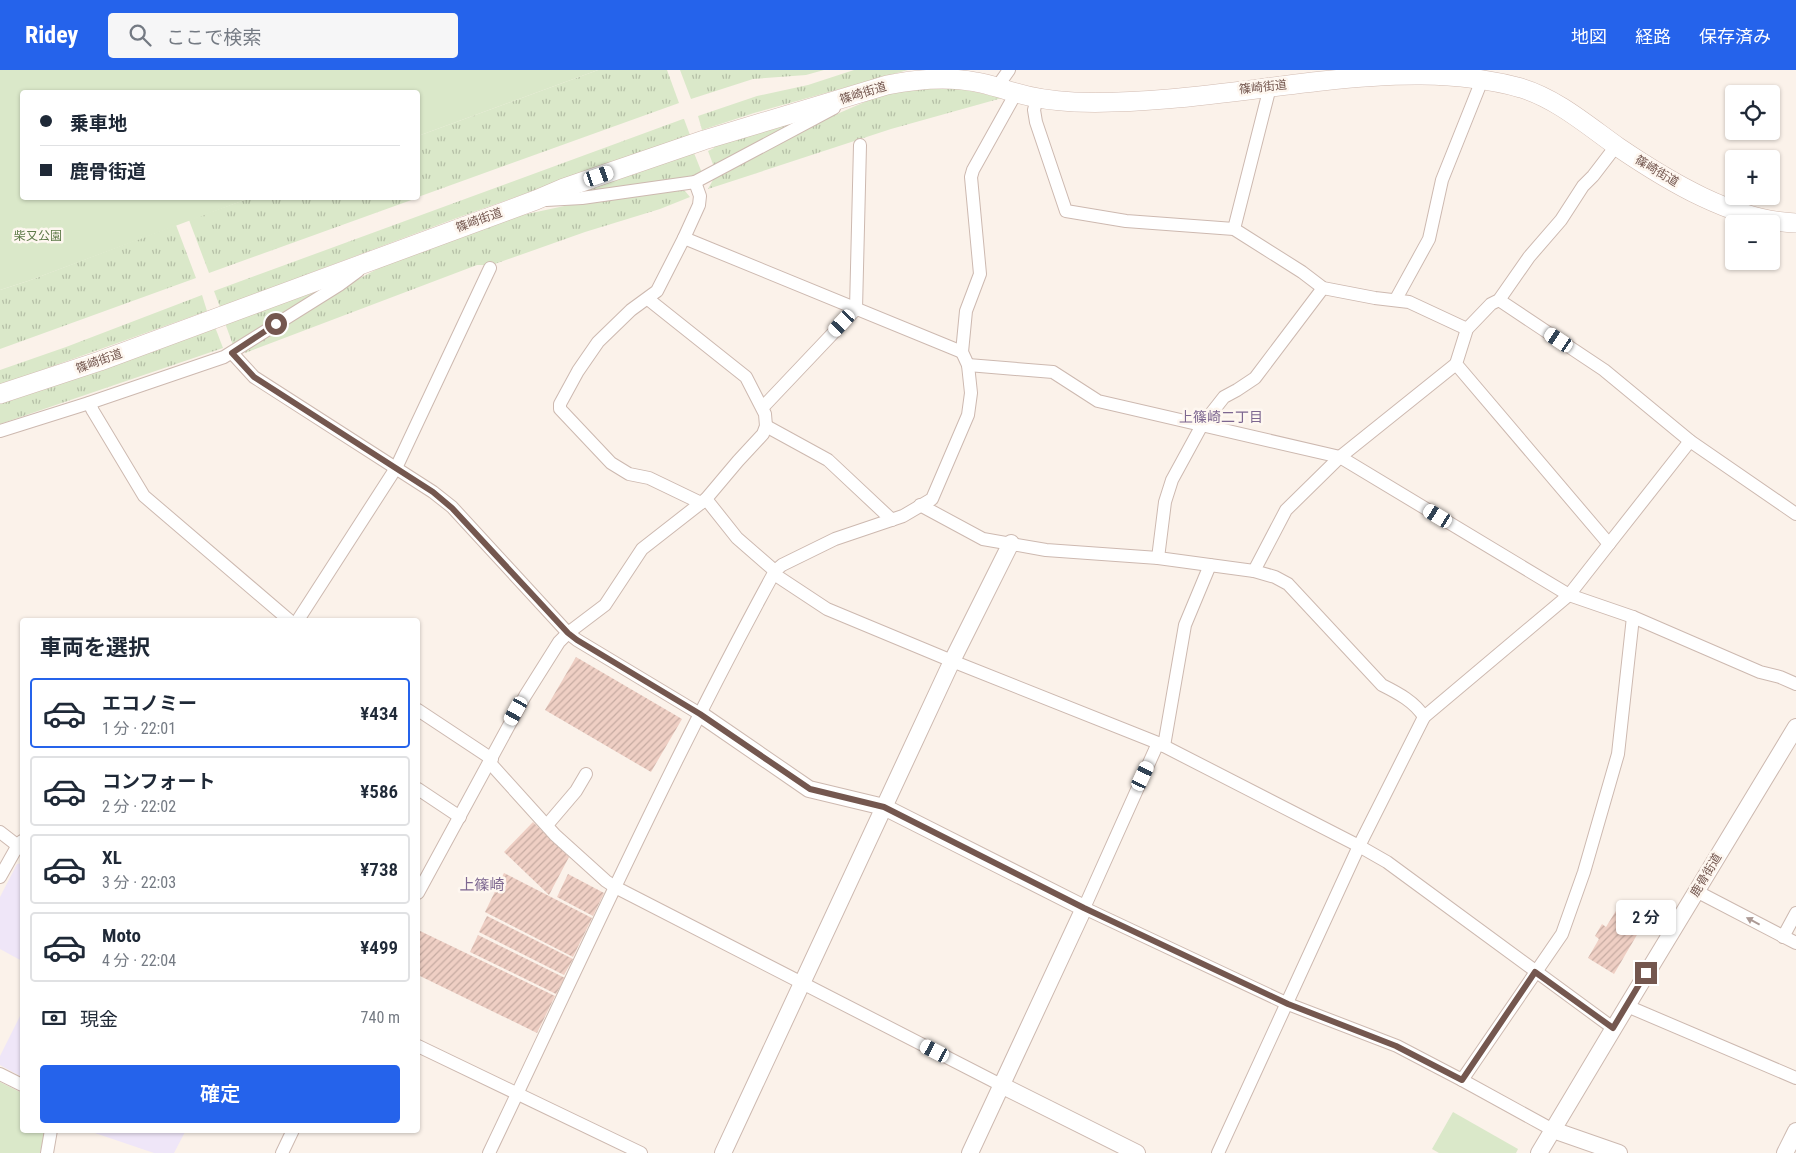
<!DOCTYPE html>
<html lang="ja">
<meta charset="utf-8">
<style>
body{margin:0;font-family:"Roboto Condensed","Noto Sans JP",sans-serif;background:#f6f6f7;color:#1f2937;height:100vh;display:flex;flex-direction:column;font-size:19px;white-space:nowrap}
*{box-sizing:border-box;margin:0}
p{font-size:16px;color:#747a83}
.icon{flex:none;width:28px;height:28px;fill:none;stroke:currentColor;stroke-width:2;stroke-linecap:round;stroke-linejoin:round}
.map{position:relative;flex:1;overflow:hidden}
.sheet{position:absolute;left:20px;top:548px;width:400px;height:515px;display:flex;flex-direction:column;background:#fff;border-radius:5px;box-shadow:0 1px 4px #0004}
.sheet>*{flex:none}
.hud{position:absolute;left:20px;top:20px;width:400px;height:110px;border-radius:5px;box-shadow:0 1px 4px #0004;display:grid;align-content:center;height:110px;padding:0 20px;background:#fff}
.buttons{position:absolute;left:1725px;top:15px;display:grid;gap:10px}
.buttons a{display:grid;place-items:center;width:55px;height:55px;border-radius:5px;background:#fff;box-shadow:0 1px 4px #0004;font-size:25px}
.end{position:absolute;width:22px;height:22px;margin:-11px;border:6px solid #74574f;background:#fff;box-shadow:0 0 0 2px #fff}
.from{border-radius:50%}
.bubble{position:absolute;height:35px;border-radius:5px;background:#fff;box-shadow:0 1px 4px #0004;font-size:16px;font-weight:600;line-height:35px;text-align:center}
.car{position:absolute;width:15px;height:30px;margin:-15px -8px;border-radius:6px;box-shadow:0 0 4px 1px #0007;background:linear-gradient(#fff 24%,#345 0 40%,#fff 0 76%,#345 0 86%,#fff 0)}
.hud b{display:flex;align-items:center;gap:18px;height:48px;font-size:19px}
.hud b+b{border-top:1px solid #e0e1e3}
.hud i{width:12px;height:12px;background:#1f2937}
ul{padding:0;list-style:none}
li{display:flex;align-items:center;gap:15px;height:70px;margin:0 10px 8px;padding:0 10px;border:2px solid #e0e1e3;border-radius:5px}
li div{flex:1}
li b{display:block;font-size:19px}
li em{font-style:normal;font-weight:600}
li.current{border-color:#2563eb}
li>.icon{width:45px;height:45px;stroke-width:1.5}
h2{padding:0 20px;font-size:22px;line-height:60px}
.pay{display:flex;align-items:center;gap:12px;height:55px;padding:0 20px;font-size:19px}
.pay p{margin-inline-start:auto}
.action{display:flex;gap:10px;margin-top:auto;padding:10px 20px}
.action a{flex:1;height:58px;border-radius:5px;background:#2563eb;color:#fff;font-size:20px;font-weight:600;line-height:58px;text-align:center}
header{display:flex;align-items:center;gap:30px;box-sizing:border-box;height:70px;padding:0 25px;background:#2563eb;color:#fff}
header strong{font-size:24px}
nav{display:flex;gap:28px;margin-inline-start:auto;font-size:18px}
.search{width:350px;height:45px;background:#f6f6f7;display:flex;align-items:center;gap:12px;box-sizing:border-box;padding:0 18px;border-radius:5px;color:#747a83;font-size:19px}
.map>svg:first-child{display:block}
</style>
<header>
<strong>Ridey</strong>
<div class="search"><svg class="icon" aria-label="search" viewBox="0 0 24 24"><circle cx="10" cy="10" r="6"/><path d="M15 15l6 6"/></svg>ここで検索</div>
<nav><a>地図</a><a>経路</a><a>保存済み</a></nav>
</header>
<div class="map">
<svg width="1796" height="1083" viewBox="0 0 1796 1083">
<defs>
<pattern id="grass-tufts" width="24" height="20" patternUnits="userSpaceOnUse" patternTransform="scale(1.25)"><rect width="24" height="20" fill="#dae8c9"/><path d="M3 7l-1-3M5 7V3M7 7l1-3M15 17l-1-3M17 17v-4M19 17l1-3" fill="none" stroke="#b5bfa6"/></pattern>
<pattern id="building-hatch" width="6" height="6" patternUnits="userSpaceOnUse" patternTransform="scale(1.25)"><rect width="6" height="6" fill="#efcfc4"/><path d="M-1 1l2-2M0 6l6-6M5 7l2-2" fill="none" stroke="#c6aba2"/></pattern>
</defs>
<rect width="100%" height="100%" fill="#fbf2ea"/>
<g fill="#efe6f8">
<path d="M22,793V891L0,879V827L17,794Z"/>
<path d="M22,942V1007L0,995V986Z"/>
<path d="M86,1060H186L174,1083H154Z"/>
</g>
<g fill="url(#grass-tufts)">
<path d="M598,0H667L679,33L418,127V66Z"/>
<path d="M680,0H824L806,5L753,9L691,29Z"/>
<path d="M854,0H908L754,43L702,60L698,46L757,26L808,15Z"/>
<path d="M953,17L1002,28L891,59L708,119L714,108L807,57L867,31L893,22L913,19Z"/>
<path d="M683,49H684L690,65L454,149L220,237L214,221Z"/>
<path d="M804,49L714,97L708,81L714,78V76Z"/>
<path d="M694,83L702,103L689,107L580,122Z"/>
<path d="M678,119L685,121L690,127L660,139L585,162L492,195H477L245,283V279L338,220L394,190L513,147L583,132Z"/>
<path d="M250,128H417L209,203L189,150Z"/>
<path d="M176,155L196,208L0,279V220L28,211Z"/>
<path d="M334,212L233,275L225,253Z"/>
<path d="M202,225L207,241L0,315V300L66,277Z"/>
<path d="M215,257L223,278L0,354V333Z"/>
</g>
<g fill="#dae8c9">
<path d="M0,0H598L418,66V22H22V128H250L28,211L0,220Z"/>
<path d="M0,1012L22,1023V1060H45L40,1083H0Z"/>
<path d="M1453,1042L1518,1079L1516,1083H1439L1432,1079Z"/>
</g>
<g fill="url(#building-hatch)">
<path d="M576,587L682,649L651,702L545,640Z"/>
<path d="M533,752L569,787L549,825L504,782Z"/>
<path d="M504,803L592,848L573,887L485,842Z"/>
<path d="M568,804L604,823L593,846L557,827Z"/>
<path d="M1622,831L1648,846L1614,904L1588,888L1599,869L1595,866L1602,854L1606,857Z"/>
<path d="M487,846L573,889L564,905L479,862Z"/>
<path d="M418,860L555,926L537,963L418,905Z"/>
<path d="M478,865L565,908L556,924L470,882Z"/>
</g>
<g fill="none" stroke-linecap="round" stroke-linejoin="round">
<defs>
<g id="minor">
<path d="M997,17L1009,0"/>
<path d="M1037,28L1034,40L1036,52L1066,141L1126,151L1234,159L1302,202L1323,218L1375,228L1409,232L1467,259"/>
<path d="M695,112L700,126L699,135L684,168L657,221L631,240L598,272L578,301L560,334V339L611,393L629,404L649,408L701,433"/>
<path d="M546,130L582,128L695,112L834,38"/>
<path d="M1234,159L1270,17"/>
<path d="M684,168L962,282"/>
<path d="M1396,229L1429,169L1442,110L1482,10"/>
<path d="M1499,230L1604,300L1690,371L1796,444"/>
<path d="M232,283L254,307L433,422L452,437L568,563L577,570L700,644"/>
<path d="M968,295L1053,302L1098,331L1340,387L1569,525L1633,547L1760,602L1780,607L1796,614"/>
<path d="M89,333L93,341L144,426L289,550"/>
<path d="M763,337L856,239L860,75"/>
<path d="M766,356L828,390L892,450"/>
<path d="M0,361L89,333L224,287L339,215L358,201"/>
<path d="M706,429L737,468L775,501"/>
<path d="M920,435L983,469L1046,480L1158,488L1254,501L1275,507L1288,514L1382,615C1398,623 1415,632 1424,647"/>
<path d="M1609,474L1690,371"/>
<path d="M1158,488L1165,432L1172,410L1202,355L1224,327L1237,320L1255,308L1323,218"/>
<path d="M1254,501L1286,440L1340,387L1456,294"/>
<path d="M774,504L827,539L952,591L1158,673L1359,776L1387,792L1613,958"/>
<path d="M298,550L396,398L490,198"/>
<path d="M418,640L492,689"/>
<path d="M1158,673L1084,838L1288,934L1397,976L1462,1010L1553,1060"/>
<path d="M1164,676L1185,555L1210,495"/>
<path d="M490,693L555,765L606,811L615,817L1001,1015"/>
<path d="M418,719L460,747"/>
<path d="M547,755L576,721L586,704"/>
<path d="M0,762L22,779"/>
<path d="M0,807L18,775L22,771"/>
<path d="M1696,821L1796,873"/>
<path d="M418,823L525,626L559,572L568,563L605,535L642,479L706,429L738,391L763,364L766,356L765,344L746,307L648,229"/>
<path d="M1783,867L1796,843"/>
<path d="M1627,936L1796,1008"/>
<path d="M418,976L641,1083"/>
<path d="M0,1004L22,1015"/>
<path d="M1462,1010L1562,864L1584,802L1618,684L1633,547"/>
<path d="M47,1083L51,1060"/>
<path d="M282,1083L293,1060"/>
<path d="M489,1083C582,888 671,691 775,501L782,495L835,469L903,446L932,429L968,345L971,323L968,295L962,282L966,241L980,204L971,107L973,100L1016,23"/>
<path d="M1218,1083L1359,776L1424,647L1569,525L1609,474L1456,294L1467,259L1491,234L1499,230L1529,187L1561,150L1583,116L1593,106L1616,76"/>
</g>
<g id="tertiary">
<path d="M700,644L809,719L884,737L1084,838L970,1083"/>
<path d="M1001,1015L1137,1083"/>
<path d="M1553,1060L1619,1083"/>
<path d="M723,1083L952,591L1011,473"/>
<path d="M1539,1083L1627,936L1796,657"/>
<path d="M1785,1083L1796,1061"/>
</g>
<path id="secondary" d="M0,324L100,291L536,130L564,118L704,70L887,15C917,9 946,6 976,12C989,14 1001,19 1013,22C1033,28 1054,31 1074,32C1155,35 1241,20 1322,11C1387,4 1456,0 1521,18C1557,29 1587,55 1618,77C1668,111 1734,151 1796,153"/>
</defs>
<use href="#minor" stroke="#cdb9b0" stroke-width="14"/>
<use href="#tertiary" stroke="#cdb9b0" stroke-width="18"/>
<use href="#secondary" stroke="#d1bbb1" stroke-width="20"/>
<use href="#minor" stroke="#fff" stroke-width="12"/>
<use href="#tertiary" stroke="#fff" stroke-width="16"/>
<use href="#secondary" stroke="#fff" stroke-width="19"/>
</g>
<defs><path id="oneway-solid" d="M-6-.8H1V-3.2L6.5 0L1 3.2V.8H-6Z" transform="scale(1.25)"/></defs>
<use fill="#ac9a95" href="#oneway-solid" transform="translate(1753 851) rotate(-152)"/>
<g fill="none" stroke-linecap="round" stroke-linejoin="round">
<path stroke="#74574f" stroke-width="6" d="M276,254L232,283L254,307L433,422L452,438L568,563L577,570L700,644L810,719L884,737L1084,838L1288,934L1396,976L1462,1010L1535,902L1613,958L1646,903"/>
</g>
<g text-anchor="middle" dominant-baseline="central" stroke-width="5" stroke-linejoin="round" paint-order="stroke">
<g font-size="12" fill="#74574f" stroke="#fef7f0">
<text transform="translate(1263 17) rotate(-6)">篠崎街道</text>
<text transform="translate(863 23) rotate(-17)">篠崎街道</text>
<text transform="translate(1657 101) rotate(31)">篠崎街道</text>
<text transform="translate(479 150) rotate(-20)">篠崎街道</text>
<text transform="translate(99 291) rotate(-20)">篠崎街道</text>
<text transform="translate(1706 805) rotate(-59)">鹿骨街道</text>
</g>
<g font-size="12" fill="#5d7948" stroke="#fef7f0">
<text x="38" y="166">柴又公園</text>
</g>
<g font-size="14" fill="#7d6790" stroke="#fef7f0">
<text x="1221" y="347">上篠崎二丁目</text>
</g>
<g font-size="15" fill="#7d6790" stroke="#fef7f0">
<text x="482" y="815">上篠崎</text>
</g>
</g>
</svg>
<div class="buttons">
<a><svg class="icon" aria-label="locate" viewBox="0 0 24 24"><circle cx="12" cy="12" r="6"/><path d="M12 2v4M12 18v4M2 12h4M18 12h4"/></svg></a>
<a>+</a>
<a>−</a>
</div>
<i class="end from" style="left:276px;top:254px"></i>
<i class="end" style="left:1646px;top:903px"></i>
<div class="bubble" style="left:1616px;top:830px;width:60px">2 分</div>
<i class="car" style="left:599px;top:106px;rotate:71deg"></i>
<i class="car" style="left:842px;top:253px;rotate:223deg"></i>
<i class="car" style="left:1559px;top:270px;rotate:304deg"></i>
<i class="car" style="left:1438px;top:446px;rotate:301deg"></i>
<i class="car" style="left:516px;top:641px;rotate:209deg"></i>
<i class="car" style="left:1143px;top:706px;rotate:25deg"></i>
<i class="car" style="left:935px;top:981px;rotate:297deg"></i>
<div class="hud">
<b><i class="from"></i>乗車地</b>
<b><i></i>鹿骨街道</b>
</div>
<section class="sheet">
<h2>車両を選択</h2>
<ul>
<li class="current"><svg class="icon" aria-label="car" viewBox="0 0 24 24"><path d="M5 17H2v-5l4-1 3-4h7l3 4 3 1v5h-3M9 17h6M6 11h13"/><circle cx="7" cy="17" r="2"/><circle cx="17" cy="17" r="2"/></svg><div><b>エコノミー</b><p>1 分 · 22:01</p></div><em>¥434</em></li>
<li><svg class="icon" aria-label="car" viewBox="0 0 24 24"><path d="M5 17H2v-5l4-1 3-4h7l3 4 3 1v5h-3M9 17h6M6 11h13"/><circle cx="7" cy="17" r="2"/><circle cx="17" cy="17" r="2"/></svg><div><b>コンフォート</b><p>2 分 · 22:02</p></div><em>¥586</em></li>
<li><svg class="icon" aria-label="car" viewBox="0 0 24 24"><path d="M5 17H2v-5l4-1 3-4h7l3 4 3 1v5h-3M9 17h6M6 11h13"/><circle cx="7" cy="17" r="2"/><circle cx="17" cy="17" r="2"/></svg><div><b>XL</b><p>3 分 · 22:03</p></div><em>¥738</em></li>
<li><svg class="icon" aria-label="car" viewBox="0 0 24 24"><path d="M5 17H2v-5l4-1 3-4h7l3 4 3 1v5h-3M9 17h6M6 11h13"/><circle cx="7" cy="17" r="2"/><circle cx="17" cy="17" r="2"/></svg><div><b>Moto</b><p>4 分 · 22:04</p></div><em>¥499</em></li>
</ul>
<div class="pay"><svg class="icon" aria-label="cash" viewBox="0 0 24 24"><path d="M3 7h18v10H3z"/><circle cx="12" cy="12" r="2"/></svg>現金<p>740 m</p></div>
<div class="action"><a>確定</a></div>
</section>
</div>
